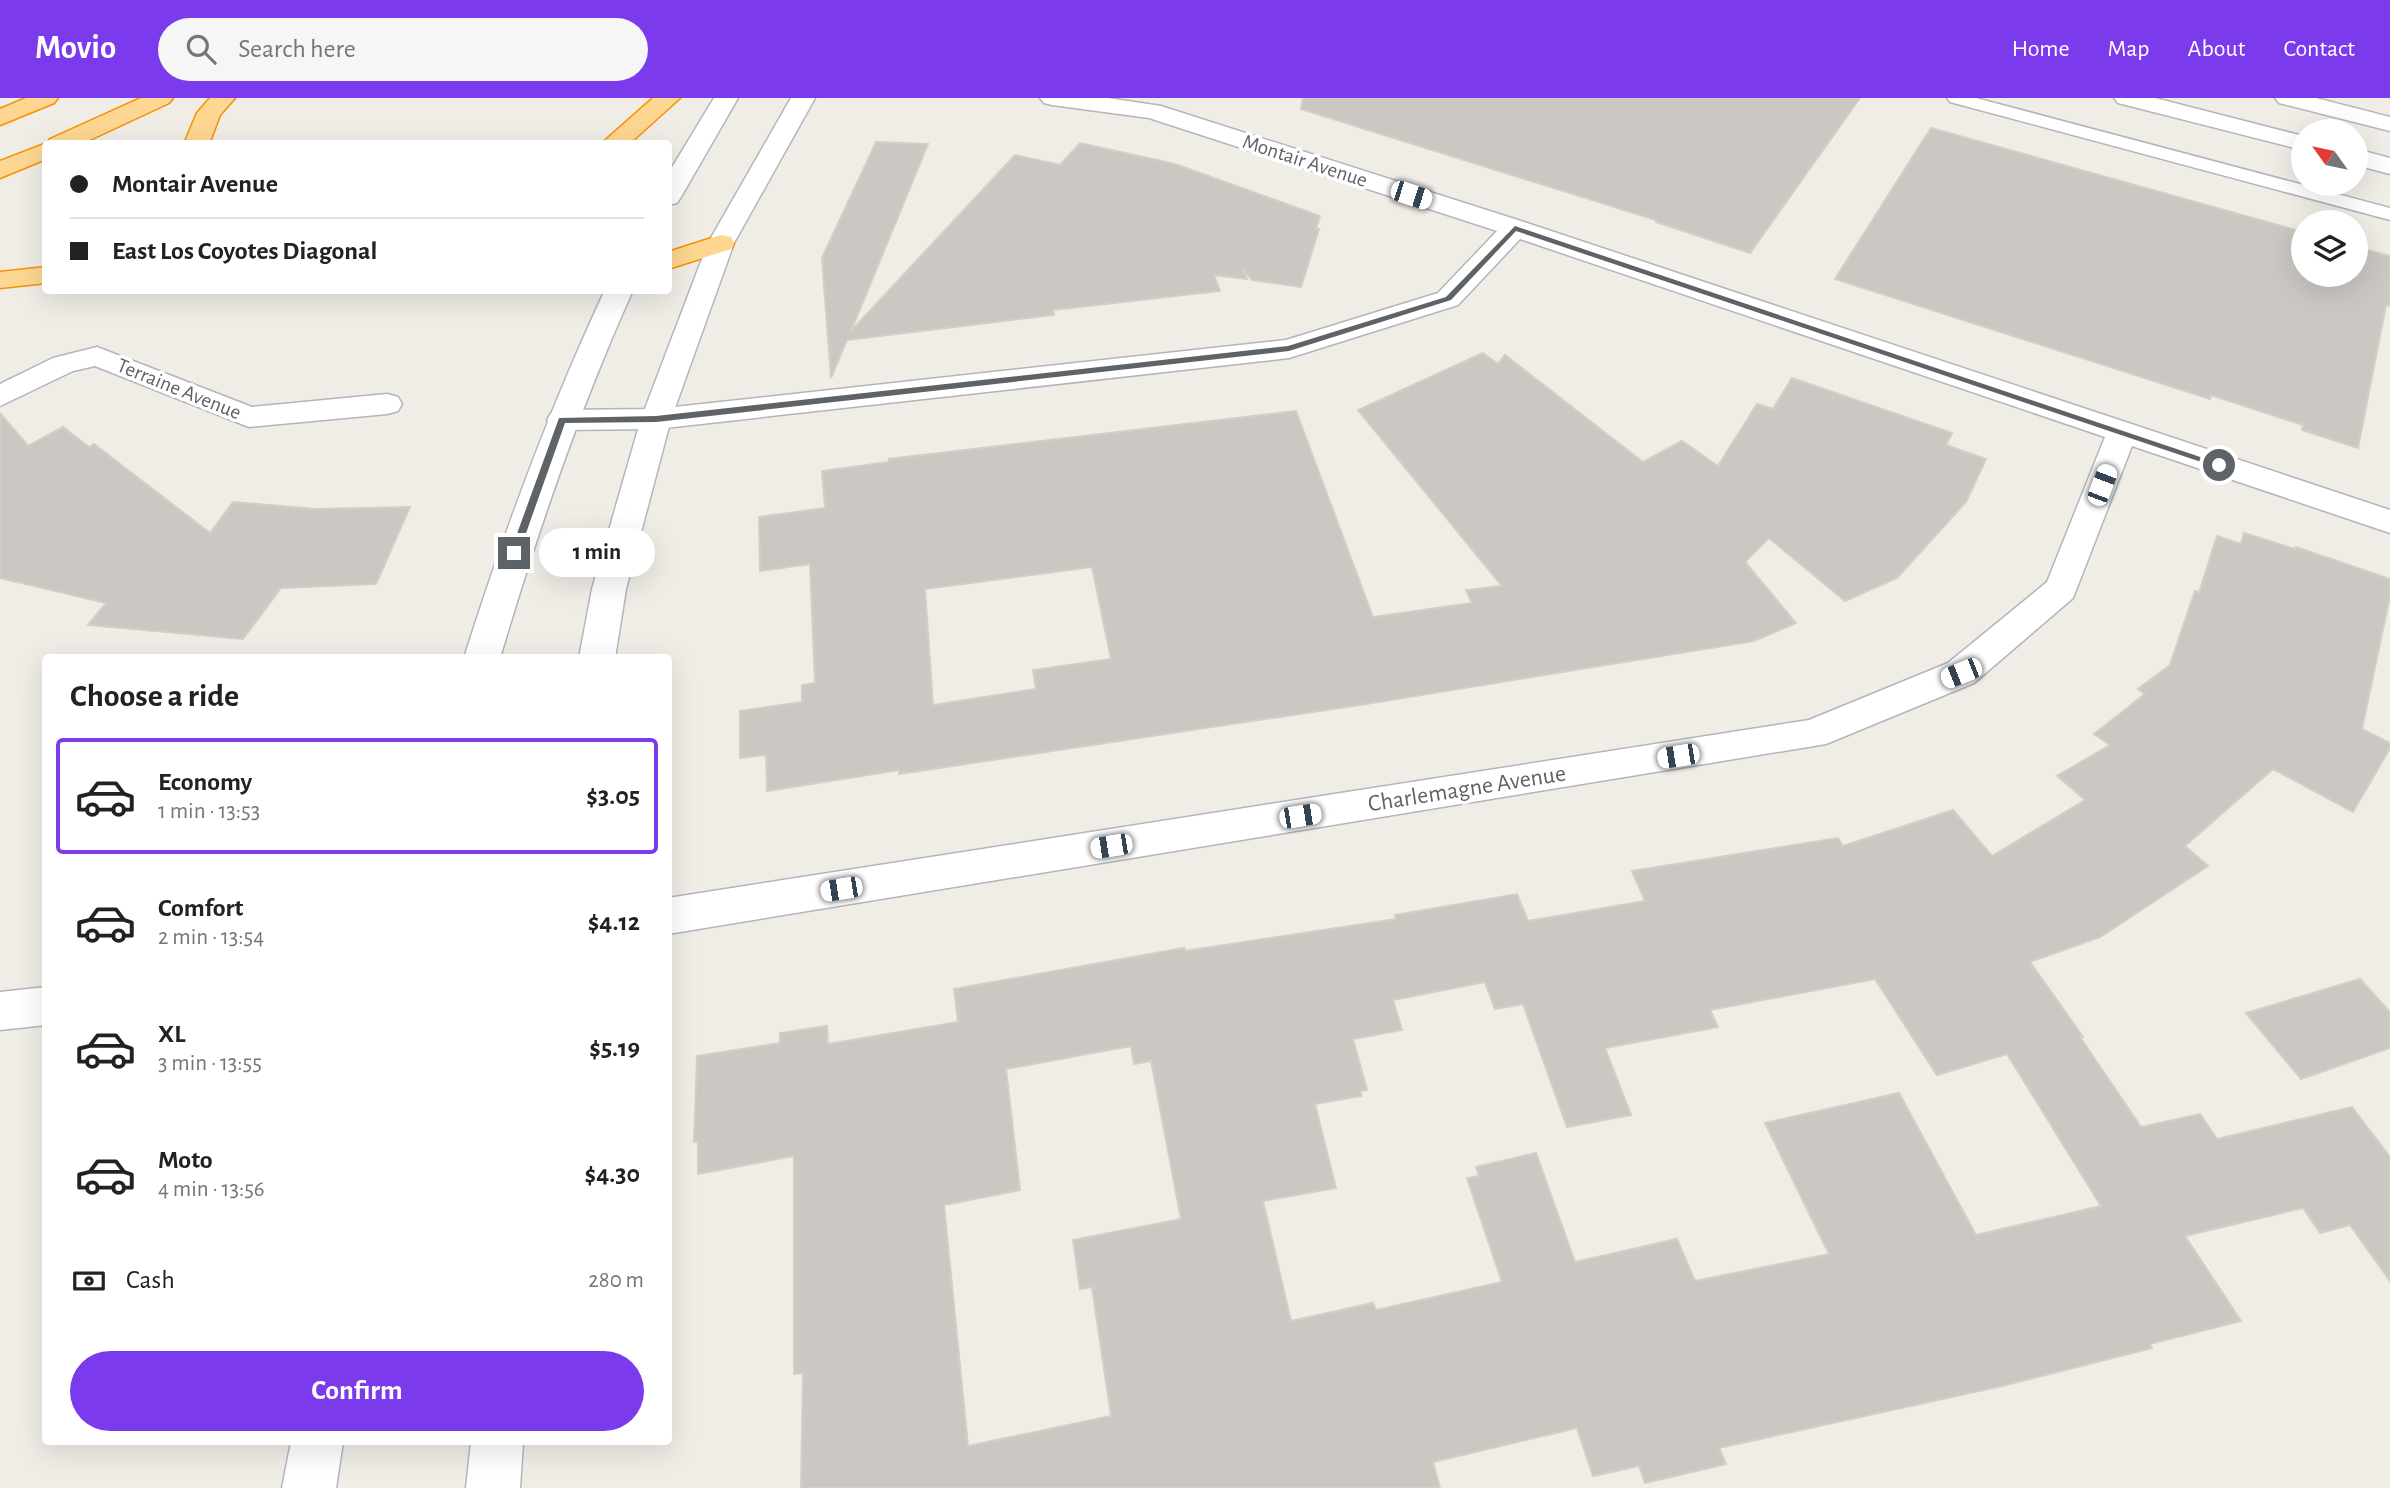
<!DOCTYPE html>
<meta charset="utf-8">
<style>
body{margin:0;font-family:"Alegreya Sans",sans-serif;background:#f6f6f6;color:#222;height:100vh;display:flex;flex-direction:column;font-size:26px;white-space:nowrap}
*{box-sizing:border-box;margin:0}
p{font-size:23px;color:#767676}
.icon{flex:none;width:38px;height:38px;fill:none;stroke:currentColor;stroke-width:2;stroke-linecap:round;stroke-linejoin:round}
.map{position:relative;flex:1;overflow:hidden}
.details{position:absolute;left:42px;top:556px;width:630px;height:791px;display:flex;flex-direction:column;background:#fff;border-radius:7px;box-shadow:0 7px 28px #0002}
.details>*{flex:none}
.banner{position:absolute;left:42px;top:42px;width:630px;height:154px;border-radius:7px;box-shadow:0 7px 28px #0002;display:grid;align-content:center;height:154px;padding:0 28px;background:#fff}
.needle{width:46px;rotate:303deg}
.tools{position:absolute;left:2291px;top:21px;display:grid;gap:14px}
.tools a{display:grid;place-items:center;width:77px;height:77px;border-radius:50%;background:#fff;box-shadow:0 7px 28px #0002;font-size:35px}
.end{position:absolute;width:32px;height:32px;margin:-16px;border:9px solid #5e6367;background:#fff;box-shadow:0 0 0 4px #fff}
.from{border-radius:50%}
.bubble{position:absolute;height:49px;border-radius:24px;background:#fff;box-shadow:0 7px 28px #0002;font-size:23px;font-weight:700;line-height:49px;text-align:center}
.car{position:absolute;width:21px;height:42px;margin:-21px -10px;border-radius:9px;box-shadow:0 0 5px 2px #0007;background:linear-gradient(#fff 24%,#345 0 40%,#fff 0 76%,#345 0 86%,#fff 0)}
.banner b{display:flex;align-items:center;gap:24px;height:66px;font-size:26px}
.banner b+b{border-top:2px solid #e0e0e0}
.banner i{width:18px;height:18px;background:#222}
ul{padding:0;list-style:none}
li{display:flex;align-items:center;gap:21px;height:116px;margin:0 14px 10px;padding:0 14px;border:4px solid transparent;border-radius:7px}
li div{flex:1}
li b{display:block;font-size:26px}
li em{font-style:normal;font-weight:700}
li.selected{border-color:#7c3aed}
li>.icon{width:63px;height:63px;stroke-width:1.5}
h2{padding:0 28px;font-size:32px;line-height:84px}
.pay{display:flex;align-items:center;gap:18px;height:77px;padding:0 28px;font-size:26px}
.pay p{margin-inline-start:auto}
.cta{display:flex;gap:14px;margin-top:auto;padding:14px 28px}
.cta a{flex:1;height:80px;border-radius:42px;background:#7c3aed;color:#fff;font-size:28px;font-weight:700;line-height:80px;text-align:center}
header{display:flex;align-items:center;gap:42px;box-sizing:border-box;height:98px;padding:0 35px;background:#7c3aed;color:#fff}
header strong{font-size:33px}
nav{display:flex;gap:38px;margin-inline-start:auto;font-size:24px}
.search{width:490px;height:63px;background:#f6f6f6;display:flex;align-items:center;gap:18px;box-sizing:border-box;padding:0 24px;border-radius:38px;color:#767676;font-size:26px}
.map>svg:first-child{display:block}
</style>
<header>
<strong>Movio</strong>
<div class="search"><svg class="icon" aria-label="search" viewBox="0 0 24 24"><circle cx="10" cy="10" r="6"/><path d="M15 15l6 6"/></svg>Search here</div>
<nav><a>Home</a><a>Map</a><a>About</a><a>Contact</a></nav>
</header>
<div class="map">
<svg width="2390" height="1390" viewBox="0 0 2390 1390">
<rect width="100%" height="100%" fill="#f0ede7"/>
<g fill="#cbc8c3" stroke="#d5cec5" stroke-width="2" fill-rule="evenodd">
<path d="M1303,0H1860L1750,155L1656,124V122L1301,11Z"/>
<path d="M1931,30L2303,134V177H2356V149L2390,158V208L2386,207L2358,350L2302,332L2303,327L2211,297L2210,301L1835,181Z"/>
<path d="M876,44L928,46L851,233L1015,57L1060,67L1080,45L1175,66L1320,118L1316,131H1319L1301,189L1252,182L1243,171L1247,181L1214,177L1220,193L1053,212L1054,217L847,242L831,280L822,160Z"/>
<path d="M1483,255L1498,266L1505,257L1643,364L1682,343L1718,368L1757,306L1773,311L1792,280L1952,335L1946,347L1986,361L1966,404L1897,480L1845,503L1769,440L1745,464L1796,525L1754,543L1366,606L899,676V672L767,693L766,657L740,660V613L802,604V587L815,585L810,466L760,473L759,419L825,410L822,373L889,364V361L1296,313L1373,519L1472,505L1466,492L1502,488L1358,312ZM1092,469L1111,561L1033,572L1036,591L933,607L925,491Z"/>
<path d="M0,315L28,348L63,329L89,349L94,346L210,435L233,404L316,411L410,409L376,486L281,490L243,541L88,527L106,505L0,480Z"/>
<path d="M2244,435L2295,451L2296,449L2390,481V498L2362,631L2390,645V650L2353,714L2273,671L2185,748L2208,768L2100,839L2030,864L2083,939H2080L2141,1029L2200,1016L2217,1041L2352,1009L2390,1059V1183L2350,1127L2320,1135L2303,1110L2185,1138L2241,1223L2150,1246L2152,1250L2002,1288L1719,1350L1726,1366L1645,1385L1639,1368L1593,1378L1577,1330L1433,1364L1440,1390H801L803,1275L794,1276V1058L698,1076V1043L694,1044L697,958L780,945V935L827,928L828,946L958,924L954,891L1184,850L1185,853L1396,821L1395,817L1517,796L1528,823L1645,803L1632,773L1838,740L1843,748L1953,712L1992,758L2085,702L2057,678L2110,647L2094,636L2145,596L2138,591L2170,567L2195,493L2199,495L2217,438L2241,446ZM1875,881L1937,977L2007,956L2101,1108L1976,1137L1899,995L1765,1025L1829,1156L1695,1183L1677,1141L1575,1164L1536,1055L1476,1069L1479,1078L1467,1080L1502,1184L1376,1212L1373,1205L1291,1223L1263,1103L1336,1090L1315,1006L1361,998V993L1367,992L1353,941L1402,932L1393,902L1485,884L1495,911L1523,906L1567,1029L1631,1017L1605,950L1718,929L1710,912ZM1131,948L1134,966L1151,963L1181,1121L1073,1142L1080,1191L1092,1189L1111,1318L968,1348L944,1107L1020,1092L1006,971Z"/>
<path d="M2360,881L2390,914V950L2301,981L2246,915Z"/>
</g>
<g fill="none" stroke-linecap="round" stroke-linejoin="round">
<defs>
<path id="lane" d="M1947,0H1976L2390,110V122L1950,4Z"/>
<g id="street">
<path d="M1040,0H1108L1161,8L1524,124L2390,412V435L2132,348L2073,500L1974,585L1826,646L668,836V800L1809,622L1948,565L2047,484L2105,339L1520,141L1458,207L1289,260L656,331L562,332L551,329L547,322L551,315L562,312L656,311L1286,242L1438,195L1497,133L1149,20L1052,7L1044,5Z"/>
<path d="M97,249L252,309L387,296L398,299L402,306L398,313L387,316L249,329L95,268L73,273L0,308V286L53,260Z"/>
<path d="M46,889V927L0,932V894Z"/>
</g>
<g id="secondary">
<path d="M714,0H738L681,99L677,105L668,107V76Z"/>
<path d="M791,0H815L734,145L671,321L626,491L615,560H579L592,491L641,321L708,145Z"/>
<path d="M2114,0H2155L2303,38V52L2118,5Z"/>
<path d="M2275,0H2316L2390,19V33L2279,5Z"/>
<path d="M2356,51L2390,60V76L2356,67Z"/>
<path d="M605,192H633C579,312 537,435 500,560H464C504,434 549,312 605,192Z"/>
<path d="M291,1344H343L336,1390H282Z"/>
<path d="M471,1344H523L520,1390H466Z"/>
</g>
<g id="highway">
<path d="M26,0H58L54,5L0,27V11Z"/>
<path d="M141,0H173L169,5L81,46H46V61L0,80V63L47,45L50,41Z"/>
<path d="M210,0H235L220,17L209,46H184L197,15Z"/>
<path d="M653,0H680L629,46H601Z"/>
<path d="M721,137L731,139L734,145L731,151L668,171V154Z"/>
<path d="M46,169V185L0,190V174Z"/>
</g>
</defs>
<use href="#lane" stroke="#b2b5b9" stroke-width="3"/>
<use href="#street" stroke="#b2b5b9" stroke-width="3"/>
<use href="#secondary" stroke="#b3b7bb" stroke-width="3"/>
<use href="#highway" stroke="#f79000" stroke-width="3"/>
<use href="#lane" fill="#fff" fill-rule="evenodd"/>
<use href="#street" fill="#fff" fill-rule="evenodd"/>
<use href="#secondary" fill="#fff" fill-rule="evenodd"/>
<use href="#highway" fill="#fdd691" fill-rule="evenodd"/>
</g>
<path fill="#5e6367" d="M1515,128L2224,367L2216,369L1516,133L1451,202L1289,253L656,324L565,325L519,455L514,459L510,455L559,320L656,318L1288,248L1446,199Z"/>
<g text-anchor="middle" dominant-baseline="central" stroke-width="7" stroke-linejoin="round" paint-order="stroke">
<g font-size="21" fill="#5e6367" stroke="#fff">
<text transform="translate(1305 63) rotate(18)">Montair Avenue</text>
<text transform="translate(179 291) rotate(22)">Terraine Avenue</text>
</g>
<g font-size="24" fill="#5e6367" stroke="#fff">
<text transform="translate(1467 691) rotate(-9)">Charlemagne Avenue</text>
</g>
</g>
</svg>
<div class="tools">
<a><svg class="needle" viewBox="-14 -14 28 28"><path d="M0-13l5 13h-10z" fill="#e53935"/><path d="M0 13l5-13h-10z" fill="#767676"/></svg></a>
<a><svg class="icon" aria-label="layers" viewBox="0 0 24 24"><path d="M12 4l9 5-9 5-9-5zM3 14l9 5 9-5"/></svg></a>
</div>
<i class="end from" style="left:2219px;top:367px"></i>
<i class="end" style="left:514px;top:455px"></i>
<div class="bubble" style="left:539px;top:430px;width:116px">1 min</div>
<i class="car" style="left:1411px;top:97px;rotate:108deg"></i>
<i class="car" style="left:2102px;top:387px;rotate:21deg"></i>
<i class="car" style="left:1961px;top:575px;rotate:248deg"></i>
<i class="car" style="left:1678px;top:658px;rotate:261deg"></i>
<i class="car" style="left:1300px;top:718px;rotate:81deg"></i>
<i class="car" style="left:1111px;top:748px;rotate:261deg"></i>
<i class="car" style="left:841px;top:791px;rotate:261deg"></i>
<div class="banner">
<b><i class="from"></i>Montair Avenue</b>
<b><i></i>East Los Coyotes Diagonal</b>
</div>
<section class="details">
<h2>Choose a ride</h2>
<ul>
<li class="selected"><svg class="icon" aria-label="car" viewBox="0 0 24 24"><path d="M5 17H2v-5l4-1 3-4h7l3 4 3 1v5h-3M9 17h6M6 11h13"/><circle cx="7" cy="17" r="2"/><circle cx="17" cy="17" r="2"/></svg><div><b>Economy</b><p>1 min · 13:53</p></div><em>$3.05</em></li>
<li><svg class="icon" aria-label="car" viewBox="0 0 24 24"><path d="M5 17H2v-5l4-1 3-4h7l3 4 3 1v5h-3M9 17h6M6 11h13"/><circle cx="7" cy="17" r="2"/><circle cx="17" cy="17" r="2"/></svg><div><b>Comfort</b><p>2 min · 13:54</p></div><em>$4.12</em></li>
<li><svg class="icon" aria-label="car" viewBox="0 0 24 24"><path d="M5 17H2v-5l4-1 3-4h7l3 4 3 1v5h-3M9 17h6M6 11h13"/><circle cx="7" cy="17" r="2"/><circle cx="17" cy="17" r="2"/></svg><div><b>XL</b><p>3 min · 13:55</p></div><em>$5.19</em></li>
<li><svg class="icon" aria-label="car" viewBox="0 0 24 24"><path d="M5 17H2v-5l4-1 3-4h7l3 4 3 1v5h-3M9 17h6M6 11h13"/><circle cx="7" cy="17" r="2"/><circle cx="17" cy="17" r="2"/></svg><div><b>Moto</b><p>4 min · 13:56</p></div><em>$4.30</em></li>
</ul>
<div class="pay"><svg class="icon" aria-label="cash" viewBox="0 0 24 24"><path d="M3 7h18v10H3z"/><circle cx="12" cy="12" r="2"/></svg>Cash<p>280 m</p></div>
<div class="cta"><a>Confirm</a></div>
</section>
</div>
